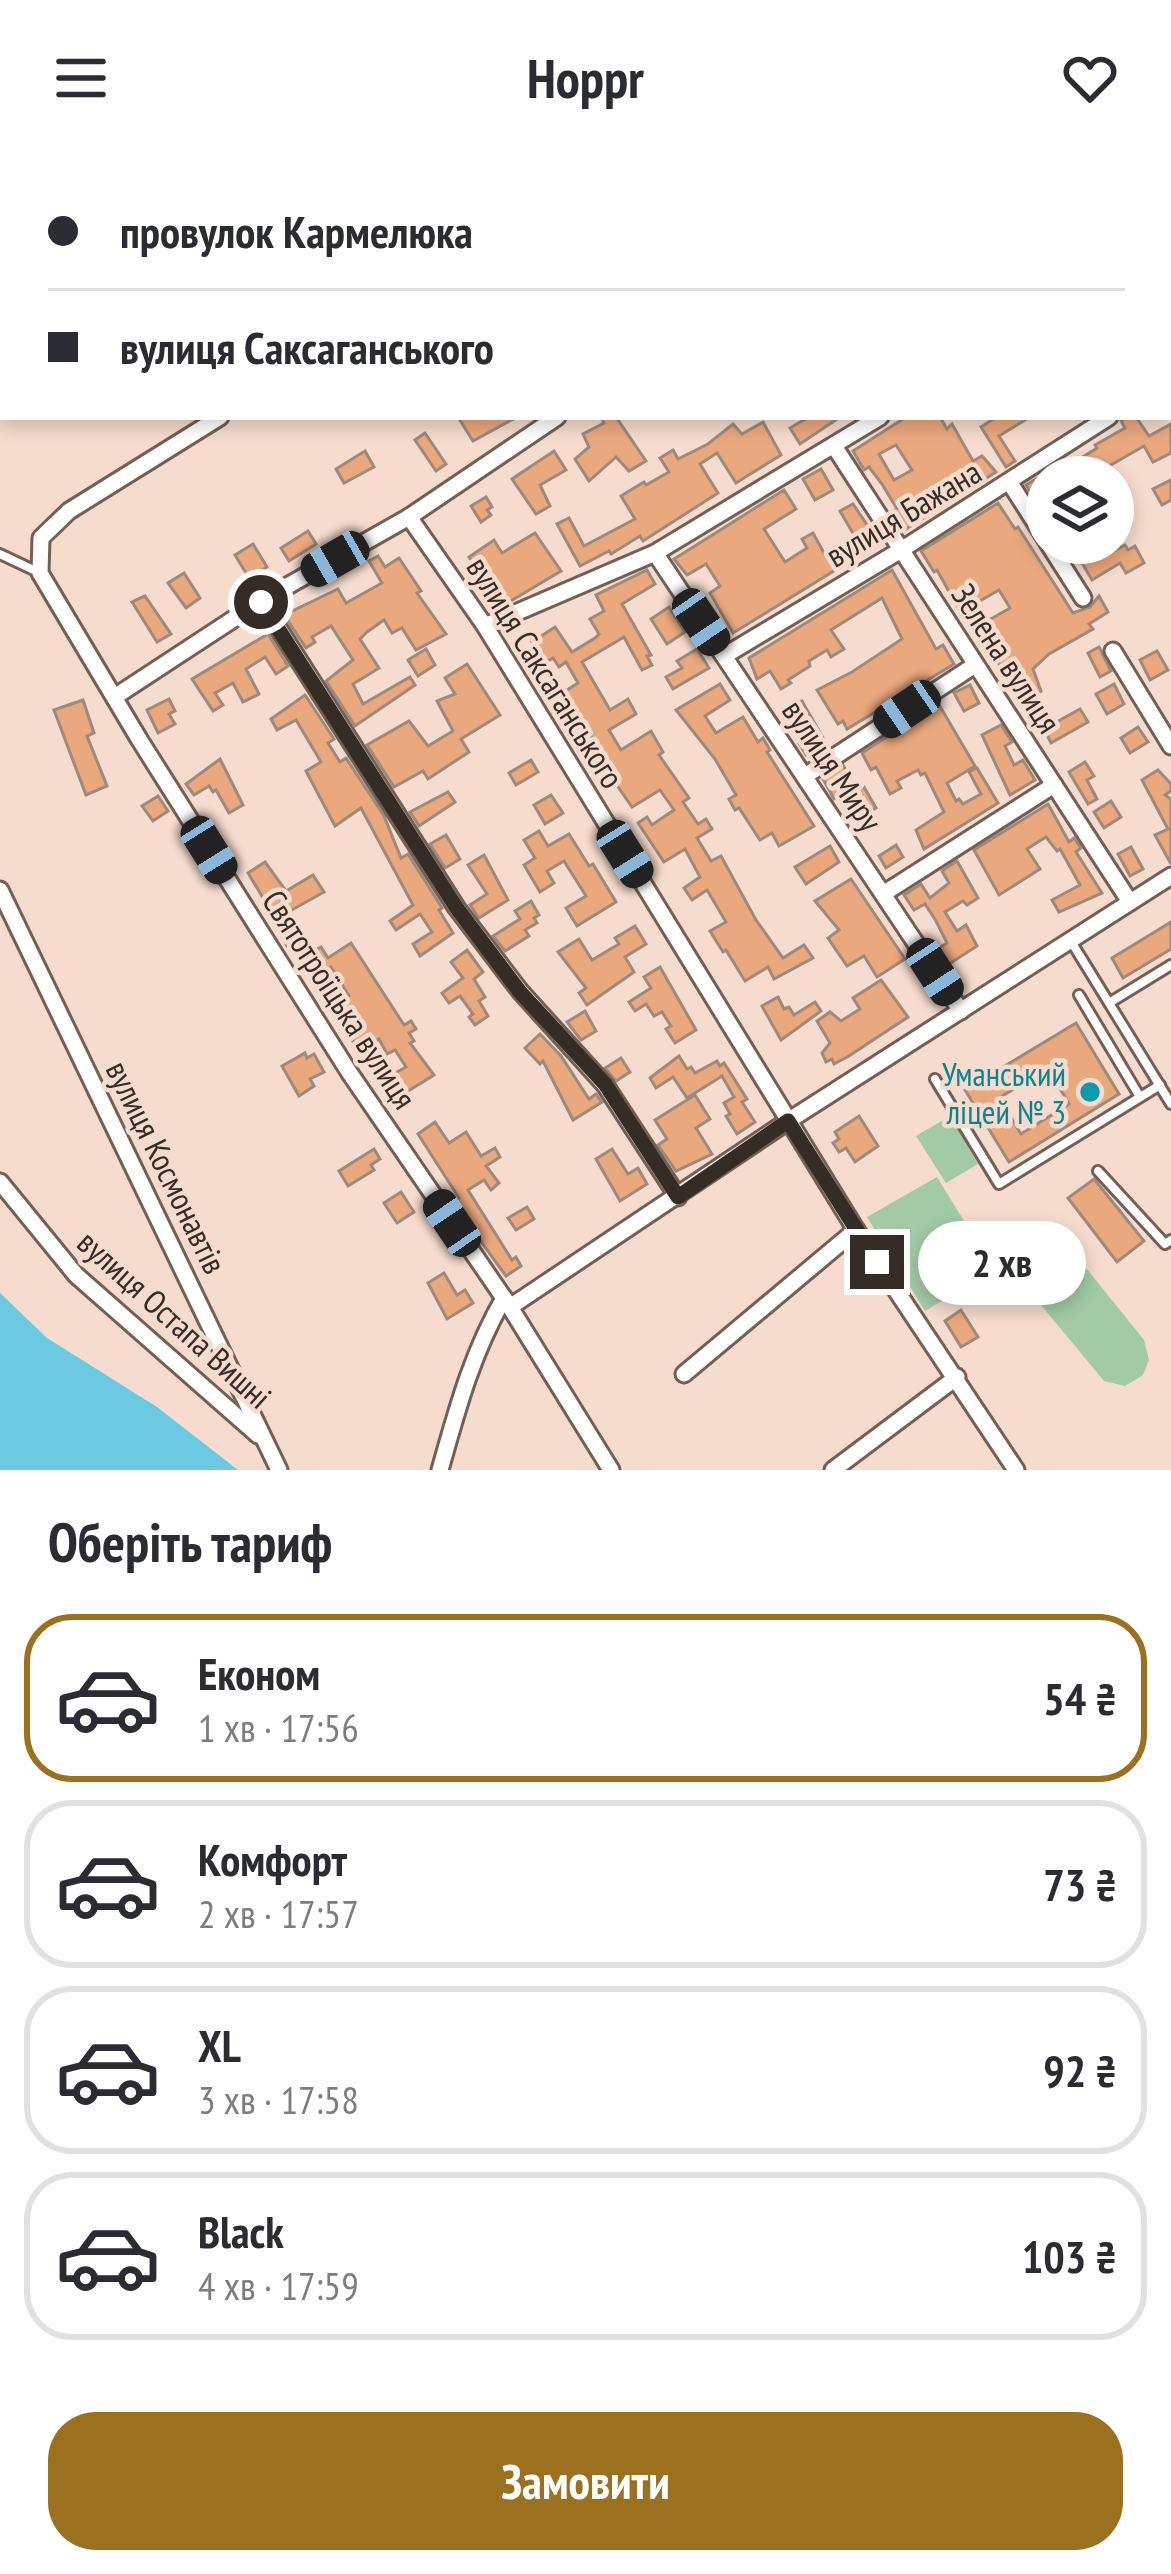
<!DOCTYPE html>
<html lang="uk">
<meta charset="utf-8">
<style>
body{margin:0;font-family:"PT Sans Narrow",sans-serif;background:#f7f7f7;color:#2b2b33;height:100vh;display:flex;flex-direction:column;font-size:45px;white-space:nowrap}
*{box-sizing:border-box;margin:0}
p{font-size:39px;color:#7c7c81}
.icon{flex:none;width:66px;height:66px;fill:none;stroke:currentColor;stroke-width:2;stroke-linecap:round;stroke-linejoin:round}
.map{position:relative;height:1314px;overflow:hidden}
.side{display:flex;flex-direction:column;background:#fff;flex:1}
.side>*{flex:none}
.top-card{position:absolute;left:0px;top:0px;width:1173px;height:264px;box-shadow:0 6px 18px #0003;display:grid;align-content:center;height:264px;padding:0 48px;background:#fff}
.controls{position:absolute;left:1026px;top:300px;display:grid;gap:24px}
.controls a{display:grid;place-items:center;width:108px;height:108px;border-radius:50%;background:#fff;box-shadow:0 6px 18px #0003;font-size:60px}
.end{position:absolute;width:54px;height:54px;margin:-27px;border:15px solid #352c26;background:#fff;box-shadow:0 0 0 6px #fff}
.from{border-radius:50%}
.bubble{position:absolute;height:84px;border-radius:42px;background:#fff;box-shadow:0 6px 18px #0003;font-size:39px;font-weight:600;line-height:84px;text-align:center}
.car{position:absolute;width:36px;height:72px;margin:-36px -18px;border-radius:15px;box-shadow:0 0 9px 3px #0007;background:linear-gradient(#222 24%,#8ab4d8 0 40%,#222 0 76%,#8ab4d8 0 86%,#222 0)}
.top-card b{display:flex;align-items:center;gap:42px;height:114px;font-size:45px}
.top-card b+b{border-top:3px solid #e1e1e2}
.top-card i{width:30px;height:30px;background:#2b2b33}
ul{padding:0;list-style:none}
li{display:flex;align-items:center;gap:36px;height:168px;margin:0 24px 18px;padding:0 24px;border:6px solid #e1e1e2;border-radius:48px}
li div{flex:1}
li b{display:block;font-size:45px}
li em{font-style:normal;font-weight:600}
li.current{border-color:#9b711f}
li>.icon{width:108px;height:108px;stroke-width:1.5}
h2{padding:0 48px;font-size:54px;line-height:144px}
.action{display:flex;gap:24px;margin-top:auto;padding:24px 48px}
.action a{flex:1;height:138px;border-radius:48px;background:#9b711f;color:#fff;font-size:48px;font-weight:600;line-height:138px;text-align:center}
header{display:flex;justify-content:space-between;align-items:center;height:156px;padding:0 48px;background:#fff;font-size:54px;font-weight:600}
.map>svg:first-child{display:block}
</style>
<header><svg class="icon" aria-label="menu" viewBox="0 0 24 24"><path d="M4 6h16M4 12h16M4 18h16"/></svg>Hoppr<svg class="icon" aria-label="heart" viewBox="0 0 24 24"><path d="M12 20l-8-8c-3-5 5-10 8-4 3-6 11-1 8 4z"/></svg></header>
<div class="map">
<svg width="1171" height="1314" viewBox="0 0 1171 1314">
<rect width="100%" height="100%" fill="#f5dcce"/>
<g fill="#a3caa6">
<path d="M950,960L978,1008L946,1027L916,980Z"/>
<path d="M937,1021L994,1114L925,1155L867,1061Z"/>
<path d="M1055,1088L1074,1097L1144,1184L1149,1204L1143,1219L1125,1230L1104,1225L1027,1132C1018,1109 1030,1091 1055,1088Z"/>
</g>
<path fill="#6bc9e2" d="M0,1137L47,1182L157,1251L238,1314H0Z"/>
<g fill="#eaa87e" stroke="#9f897b" stroke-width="3" fill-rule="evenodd">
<path d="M458,261H517L473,285Z"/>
<path d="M601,261H616L646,305L629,315L616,301L589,325L575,303L589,291L583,278L604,267Z"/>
<path d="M809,261H840L800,288L790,272Z"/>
<path d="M906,261H940L947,273L952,268L973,305L982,300L996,316L903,375L891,356L897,353L882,328L869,311L864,314L853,295ZM896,289L912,314L894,324L879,298Z"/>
<path d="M996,261H1030L999,280L1015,305L1006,311L981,271Z"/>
<path d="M1127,261H1136L1149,280L1171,268V297L1153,306L1144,290L1090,321H1065L1077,313L1073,307L1097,292L1095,289L1125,272L1121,265Z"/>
<path d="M763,266L781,299L736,327L717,297L700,308L718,337L643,385L640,380L611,398L609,395L580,410L557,368L569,362L584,390L635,363L621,340L644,326L646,329L669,316L660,302L673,294L678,303L708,288L733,268L742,278Z"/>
<path d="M425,277L446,308L436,315L415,284Z"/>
<path d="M365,295L374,311L344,327L336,313Z"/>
<path d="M554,295L566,314L540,329L550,350L536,358L512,323Z"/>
<path d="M821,313L833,334L815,344L803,323Z"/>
<path d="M1043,319L1047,341L1037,347L1026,329Z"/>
<path d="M1171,324V344L1162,349L1153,333Z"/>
<path d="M784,334L796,353L764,373L785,406L807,392L802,383L813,377L824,397L847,386L854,379L840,355L853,348L880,388L856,402L854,398L837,413L733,477L710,437L720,430L706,408L687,419L674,403Z"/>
<path d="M486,341L492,351L487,354L491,359L481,366L471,350Z"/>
<path d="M998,347L1015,373L1018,371L1073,457L1090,451L1099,440L1108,456L1089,468L1093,473L1049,498L1033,513L1041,535L1025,545L1003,508L1000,510L972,456L963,461L937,414L934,416L921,395ZM999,434L1010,452L989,464L978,446Z"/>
<path d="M308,375L316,388L289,405L281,392Z"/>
<path d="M535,377L561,415L509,446L504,438L496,443L491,434L488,436L469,401L494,384L502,397Z"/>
<path d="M1070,387H1094L1102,401L1125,389L1128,394L1135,390L1144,407L1126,417L1120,407L1092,424Z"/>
<path d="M253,388L267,411L249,422L235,399Z"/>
<path d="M378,400L385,411L399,402L421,435L417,437L446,478L416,494L402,472L392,477L384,464L367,476L360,483L379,512L353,528L363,548L410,521L415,529L355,570L326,525L353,504L331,470L312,481L315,486L306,492L284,459L338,433L346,447L382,427L369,405Z"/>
<path d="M647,414L655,428L622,448L651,499L647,500L652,509L642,514L624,481L582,506L610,554L628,543L636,558L609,574L621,594L651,575L663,596L659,599L689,642L683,646L698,668L706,663L712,673L697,682L711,705L721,700L756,764L783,802L804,789L813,802L774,823L768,811L745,825L726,794L723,796L710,775L726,766L707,734L692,744L684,732L700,721L685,693L664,706L638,667L647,661L652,669L674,654L660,634L632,651L598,602L603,599L575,555L570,558L559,539L578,527L566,506L559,511L553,502L545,507L532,486L555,471L572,496L595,482L599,478L590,463L604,455L596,439Z"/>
<path d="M892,414L936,493L943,489L954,508L847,573L843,565L838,568L817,534L852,516L902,483L882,442L831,474L844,493L831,501L827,494L809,505L810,510L788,524L791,527L781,533L770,515L757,523L749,502Z"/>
<path d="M184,417L200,442L186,452L168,427Z"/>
<path d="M145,440L171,478L157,486L132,446Z"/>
<path d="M669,451L685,476L667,488L651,463Z"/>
<path d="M268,478L288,510L276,518L265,501L246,513L259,538L243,546L233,527L215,537L223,549L213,555L192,523Z"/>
<path d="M1099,491L1111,515L1100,521L1088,497Z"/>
<path d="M426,493L435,509L418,520L408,504Z"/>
<path d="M697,493L709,512L673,533L666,521L682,512L677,505Z"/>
<path d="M1157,495L1168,514L1150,524L1140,504Z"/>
<path d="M467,508L500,559L461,583L469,596L428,623L423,615L394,631L367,589L409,565L428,590L453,575L437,545L455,538L445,522Z"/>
<path d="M720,528L730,544L705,560L716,577L743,561L758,586L763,582L770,594L767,596L814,670L779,690L772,677L760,684L739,652L735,654L729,643L736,639L715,603L676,554Z"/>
<path d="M1114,528L1124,548L1107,558L1096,538Z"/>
<path d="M970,529L979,547L964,555L954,537Z"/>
<path d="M305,539L334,583L328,587L340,606L346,602L384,660L401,702L408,698L442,752L439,754L453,777L420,800L413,788L432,776L420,758L396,774L390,765L413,749L361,652L335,670L306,615L321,606L296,564L277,574L271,563Z"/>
<path d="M169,543L175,555L169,558L175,568L158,577L147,554Z"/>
<path d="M83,544L94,577L87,580L107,630L86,639L54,554Z"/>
<path d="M802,545L826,587L806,599L799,587L804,584L800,578L807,574L794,550Z"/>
<path d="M938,547L975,610L947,627L956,645L959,643L963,648L981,638L969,616L977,612L998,647L924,693L916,674L944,656L925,617L921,619L918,614L897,625L901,632L890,638L876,611L871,614L862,597Z"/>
<path d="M1080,553L1088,566L1051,587L1044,573Z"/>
<path d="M1001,569L1012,586L1005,590L1014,609L1023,604L1035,624L1010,639L982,579Z"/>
<path d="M1138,571L1148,586L1130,597L1121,582Z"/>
<path d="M220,603L243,649L229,657L216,634L213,636L209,630L194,639L186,628Z"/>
<path d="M531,604L538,616L516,629L509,617Z"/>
<path d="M1085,606L1094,620L1087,624L1097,643L1088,648L1069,616Z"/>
<path d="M843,609L855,631L834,643L823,623Z"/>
<path d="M1158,614L1171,628V635L1165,639L1171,643V708L1155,679L1168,673L1142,624Z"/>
<path d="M864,631L876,652L863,660L851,638Z"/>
<path d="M448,636L455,646L419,670L410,656Z"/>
<path d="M551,639L563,657L545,668L534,649Z"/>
<path d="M158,640L168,655L153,665L142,650Z"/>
<path d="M1111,645L1121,661L1104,672L1094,656Z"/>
<path d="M1048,648L1069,686L1074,682L1081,692L1076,696L1102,737L1059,756L1052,744L1080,729L1060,693L1057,695L1046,681L1027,693L1040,713L999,739L974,694Z"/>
<path d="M539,675L548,690L569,678L589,710L593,708L616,746L577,770L566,752L586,740L564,705L547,715L554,727L540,736L524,709L535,702L524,684Z"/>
<path d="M446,679L460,703L445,712L430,688Z"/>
<path d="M896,689L903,701L886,712L879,700Z"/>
<path d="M830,690L839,706L806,728L795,711Z"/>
<path d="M1131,691L1143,713L1130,720L1118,698Z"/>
<path d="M484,699L508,744L479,762L470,749L487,738L468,709Z"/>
<path d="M957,705L978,742L967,749L963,745L945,756L957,775L966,769L977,790L946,810L936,794L947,787L936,765L925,748L914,754L904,739L921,728L930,742L949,727L942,715Z"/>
<path d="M265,706L286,735L313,719L324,736L288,756L301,783L287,790L277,772L280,770L248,717Z"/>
<path d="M851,723L905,803L877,821L864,800L847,810L828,782L839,774L815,745Z"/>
<path d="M531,745L539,759L534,762L537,767L525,774L529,780L505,795L493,780L520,763L515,755Z"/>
<path d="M1171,766V793L1123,822L1112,802Z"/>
<path d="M635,770L646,788L625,801L634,816L587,849L579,837L586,832L558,796L579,783L592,804L619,788L615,782Z"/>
<path d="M351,787L404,869L411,865L416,873L409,877L414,885L410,887L434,919L392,945L381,925L406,911L395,894L387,898L379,883L360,895L329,853L349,840L331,811L312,822L304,809L313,804L309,798L321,791L328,802Z"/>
<path d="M467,794L483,816L474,823L485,841L479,845L488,860L475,869L469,861L473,858L460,840L449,847L442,837L463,822L451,806Z"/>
<path d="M660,811L696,874L675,887L666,873L671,870L662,856L654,860L646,848L635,855L629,846L651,832L644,821Z"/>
<path d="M881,824L908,861L849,900L834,908L832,903L826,906L822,897L830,887L817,865L830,856L841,865L860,853L853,842Z"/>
<path d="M778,841L784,853L789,851L794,859L815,846L821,855L781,884L762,850Z"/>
<path d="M585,855L596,875L581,884L567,866Z"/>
<path d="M1076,867L1119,938L1009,1006L965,934ZM1048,912L1069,948L1021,978L999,942Z"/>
<path d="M540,878L561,900L589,943L596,938L602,946L573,964L543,905L540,908L525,892Z"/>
<path d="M305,897L307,902L314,898L324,916L310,923L314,930L299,940L282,910Z"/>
<path d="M679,900L687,913L691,911L695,917L717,905L720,910L724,907L747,943L742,946L755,966L737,978L726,960L730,958L724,947L734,941L722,920L687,942L673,921L656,932L650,922Z"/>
<path d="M621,902L630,916L616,925L605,912Z"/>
<path d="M695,939L710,963L696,972L712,998L676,1015L658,989L667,983L655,964Z"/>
<path d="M859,960L878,990L855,1006L846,992L839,996L833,987L839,983L835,976Z"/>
<path d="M435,966L449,987L466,976L481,1000L495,992L500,1001L486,1010L499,1027L491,1034L484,1024L468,1034L512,1104L516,1101L521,1110L506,1120L479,1083L456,1044L459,1042L418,978Z"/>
<path d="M374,993L380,1003L371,1009L374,1014L348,1030L339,1015Z"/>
<path d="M612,993L628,1018L638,1012L647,1028L620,1045L596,1003Z"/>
<path d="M1094,1023L1144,1085L1117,1106L1068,1042Z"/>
<path d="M401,1036L414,1056L397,1067L384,1047Z"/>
<path d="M527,1051L534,1063L516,1074L508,1062Z"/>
<path d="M444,1117L457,1139L465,1134L473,1147L447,1163L428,1127Z"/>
<path d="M961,1154L978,1181L961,1191L945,1165Z"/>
</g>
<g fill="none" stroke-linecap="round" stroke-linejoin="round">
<defs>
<g id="lane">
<path d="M0,398L38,416"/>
<path d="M1072,787L1109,847"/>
<path d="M1171,809L1109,847L1171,948"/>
<path d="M1079,839L1140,941"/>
<path d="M935,923L999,1028L1160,929"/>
<path d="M1098,1015L1165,1088L1171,1084"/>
</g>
<g id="street">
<path d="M394,3L402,0"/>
<path d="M668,3L670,0"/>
<path d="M960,3L965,0"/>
<path d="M1170,77H1171"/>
<path d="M0,189L3,186"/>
<path d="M1170,222L1171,221"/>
<path d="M220,261L69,355L41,382L40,417L139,583L349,916L510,1151L611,1314"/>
<path d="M834,290L1130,746"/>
<path d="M1010,327L1047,385"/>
<path d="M409,361L485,470L856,1074L1016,1314"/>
<path d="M1048,387L1083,442"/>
<path d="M655,397L961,855"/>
<path d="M261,445L456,751L520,835L605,929L678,1041"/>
<path d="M485,470L655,397L880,261"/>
<path d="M1113,495L1171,590"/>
<path d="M724,500L901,394L1109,261"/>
<path d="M116,540L261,445L409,361L557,261"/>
<path d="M805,620L975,509"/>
<path d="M0,734L279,1314"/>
<path d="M883,738L1054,629"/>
<path d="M0,1026L76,1119L258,1279"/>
<path d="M510,1151L788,965L1171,720"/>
<path d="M684,1218L856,1074"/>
<path d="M440,1314C457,1254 472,1197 504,1142"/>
<path d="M833,1314L957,1221"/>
</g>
</defs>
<use href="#lane" stroke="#745f53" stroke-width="14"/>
<use href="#street" stroke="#745f53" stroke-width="21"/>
<use href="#lane" stroke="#fff" stroke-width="8"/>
<use href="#street" stroke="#fff" stroke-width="15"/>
</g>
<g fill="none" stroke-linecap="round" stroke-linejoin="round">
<path stroke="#352c26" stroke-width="15" d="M261,446L456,751L520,836L605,928L678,1041L788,965L877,1106"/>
</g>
<circle fill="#0f9aa8" stroke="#f5dcce" stroke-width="4.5" cx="1090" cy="936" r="12"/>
<g text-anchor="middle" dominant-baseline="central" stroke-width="9" stroke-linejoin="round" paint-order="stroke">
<g font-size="33" fill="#352c26" stroke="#f5dcce">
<text transform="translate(903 357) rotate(-31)">вулиця Бажана</text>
<text transform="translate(1007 502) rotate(57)">Зелена вулиця</text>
<text transform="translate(546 516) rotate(58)">вулиця Саксаганського</text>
<text transform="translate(833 609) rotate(56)">вулиця Миру</text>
<text transform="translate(340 843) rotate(57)">Святотроїцька вулиця</text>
<text transform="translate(167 1011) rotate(64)">вулиця Космонавтів</text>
<text transform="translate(175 1163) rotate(42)">вулиця Остапа Вишні</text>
</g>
<g font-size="33" fill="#0d838f" stroke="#f5dcce" text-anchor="end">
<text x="1066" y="917">Уманський<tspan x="1066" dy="38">ліцей № 3</tspan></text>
</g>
</g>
</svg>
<div class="controls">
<a><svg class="icon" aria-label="layers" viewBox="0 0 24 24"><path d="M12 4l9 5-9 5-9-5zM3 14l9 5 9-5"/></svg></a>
</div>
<i class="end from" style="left:261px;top:446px"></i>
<i class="end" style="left:877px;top:1106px"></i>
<div class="bubble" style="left:918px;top:1065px;width:168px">2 хв</div>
<i class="car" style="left:335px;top:403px;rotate:240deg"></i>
<i class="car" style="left:701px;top:466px;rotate:146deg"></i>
<i class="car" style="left:907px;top:553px;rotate:236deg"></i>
<i class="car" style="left:209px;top:694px;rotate:148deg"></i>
<i class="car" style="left:625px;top:698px;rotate:148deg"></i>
<i class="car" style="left:935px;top:816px;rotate:147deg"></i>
<i class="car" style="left:452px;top:1067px;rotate:326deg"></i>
<div class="top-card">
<b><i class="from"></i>провулок Кармелюка</b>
<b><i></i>вулиця Саксаганського</b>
</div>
</div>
<section class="side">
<h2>Оберіть тариф</h2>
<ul>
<li class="current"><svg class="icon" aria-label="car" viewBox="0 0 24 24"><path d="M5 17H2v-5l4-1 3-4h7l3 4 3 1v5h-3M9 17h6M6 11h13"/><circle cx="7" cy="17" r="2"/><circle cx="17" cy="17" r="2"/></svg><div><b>Економ</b><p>1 хв · 17:56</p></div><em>54 ₴</em></li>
<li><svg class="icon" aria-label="car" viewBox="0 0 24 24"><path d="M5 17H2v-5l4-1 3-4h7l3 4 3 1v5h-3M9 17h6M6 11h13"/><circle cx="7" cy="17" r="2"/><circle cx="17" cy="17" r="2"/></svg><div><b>Комфорт</b><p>2 хв · 17:57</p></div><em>73 ₴</em></li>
<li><svg class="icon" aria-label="car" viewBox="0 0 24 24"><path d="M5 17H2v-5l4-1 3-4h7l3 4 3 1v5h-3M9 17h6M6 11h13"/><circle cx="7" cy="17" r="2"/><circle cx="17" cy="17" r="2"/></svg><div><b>XL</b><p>3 хв · 17:58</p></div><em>92 ₴</em></li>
<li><svg class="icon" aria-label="car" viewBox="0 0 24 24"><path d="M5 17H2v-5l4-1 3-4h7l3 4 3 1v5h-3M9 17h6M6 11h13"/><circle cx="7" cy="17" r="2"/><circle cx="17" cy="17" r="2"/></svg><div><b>Black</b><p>4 хв · 17:59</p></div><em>103 ₴</em></li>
</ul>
<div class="action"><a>Замовити</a></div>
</section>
